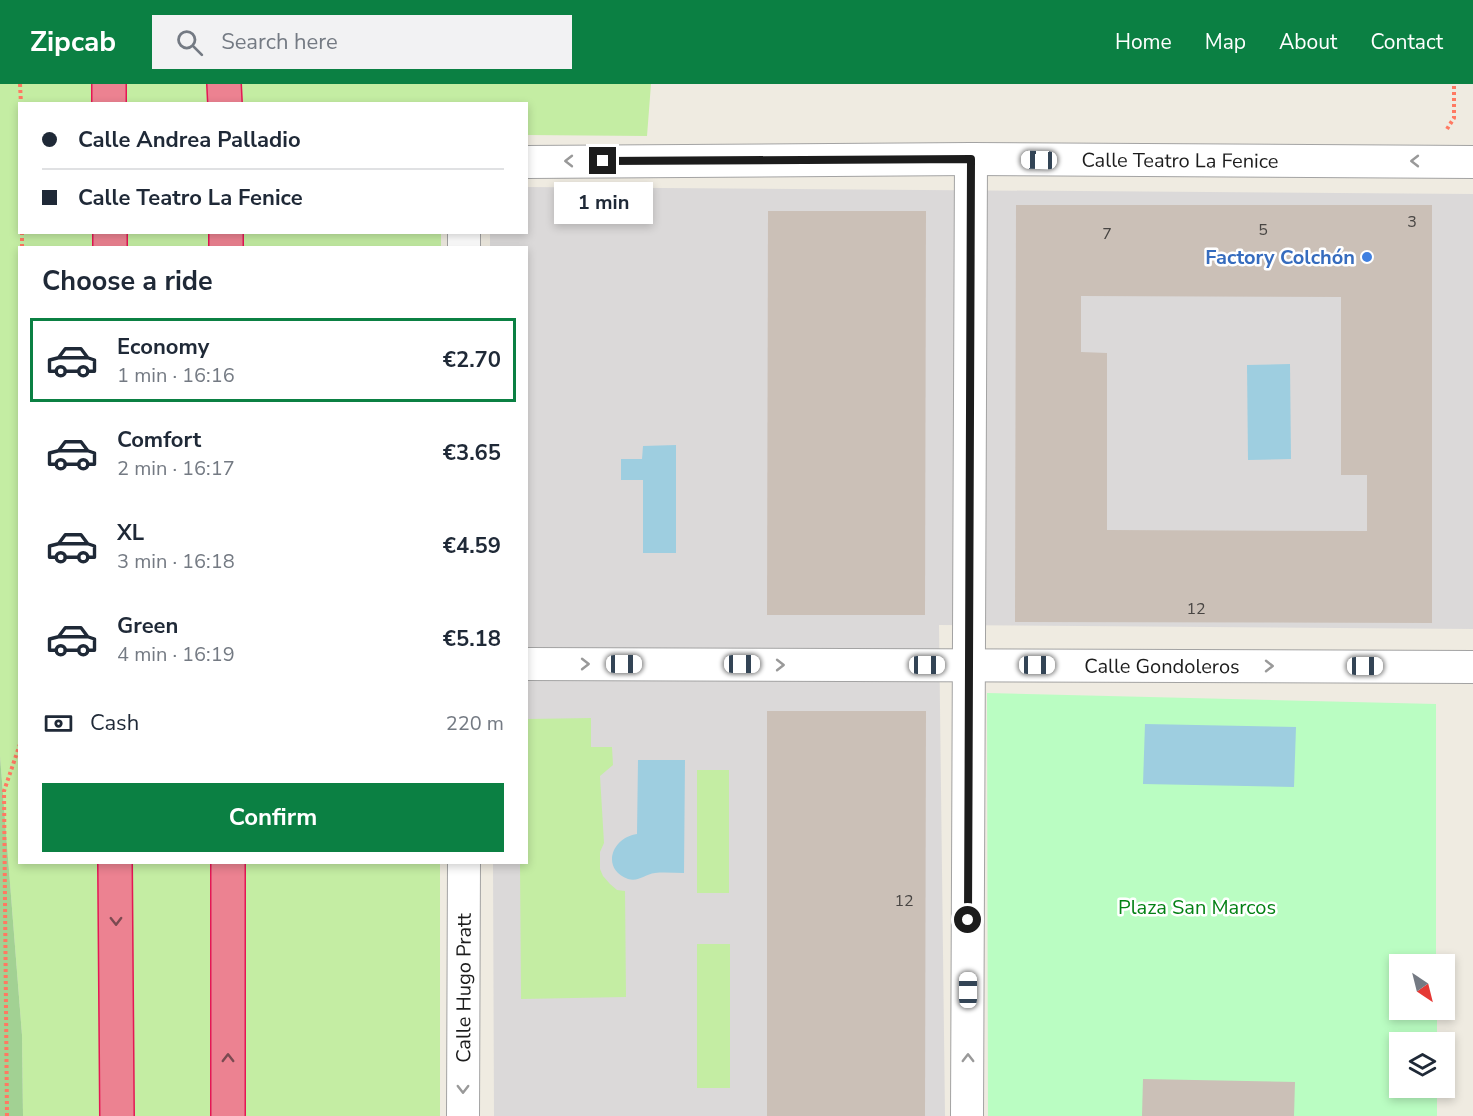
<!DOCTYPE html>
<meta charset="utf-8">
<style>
body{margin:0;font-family:"Nunito Sans",sans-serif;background:#f2f2f3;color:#1f2937;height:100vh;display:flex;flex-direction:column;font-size:22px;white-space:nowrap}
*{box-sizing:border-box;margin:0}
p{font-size:20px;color:#747a83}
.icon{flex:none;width:33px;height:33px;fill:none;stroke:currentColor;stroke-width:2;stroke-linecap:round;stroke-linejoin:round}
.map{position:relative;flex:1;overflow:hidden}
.details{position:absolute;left:18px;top:162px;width:510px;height:618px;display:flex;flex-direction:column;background:#fff;border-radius:0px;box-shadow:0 3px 9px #0003}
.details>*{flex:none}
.guide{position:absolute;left:18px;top:18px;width:510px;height:132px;border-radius:0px;box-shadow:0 3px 9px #0003;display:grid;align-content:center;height:132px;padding:0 24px;background:#fff}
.needle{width:39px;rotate:145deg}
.buttons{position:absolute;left:1389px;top:870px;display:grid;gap:12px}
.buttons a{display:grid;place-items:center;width:66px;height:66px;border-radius:0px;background:#fff;box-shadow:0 3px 9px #0003;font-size:30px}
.end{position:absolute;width:27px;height:27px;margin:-14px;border:8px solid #1c1c1c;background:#fff;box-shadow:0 0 0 3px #fff}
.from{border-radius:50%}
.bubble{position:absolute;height:42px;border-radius:0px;background:#fff;box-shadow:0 3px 9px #0003;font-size:20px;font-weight:700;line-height:42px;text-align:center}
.car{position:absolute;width:18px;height:36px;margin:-18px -9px;border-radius:8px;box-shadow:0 0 4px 2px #0007;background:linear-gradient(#fff 24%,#345 0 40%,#fff 0 76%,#345 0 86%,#fff 0)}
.guide b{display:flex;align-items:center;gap:21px;height:57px;font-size:22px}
.guide b+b{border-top:2px solid #e0e1e3}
.guide i{width:15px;height:15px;background:#1f2937}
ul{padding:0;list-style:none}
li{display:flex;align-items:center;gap:18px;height:84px;margin:0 12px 9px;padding:0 12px;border:3px solid transparent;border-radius:0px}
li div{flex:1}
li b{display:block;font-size:22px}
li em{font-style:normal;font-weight:700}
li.selected{border-color:#0b8043}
li>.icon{width:54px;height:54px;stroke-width:1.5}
h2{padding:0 24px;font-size:27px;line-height:72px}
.pay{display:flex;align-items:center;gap:15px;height:66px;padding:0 24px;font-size:22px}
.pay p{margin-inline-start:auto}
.button{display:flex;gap:12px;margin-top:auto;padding:12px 24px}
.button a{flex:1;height:69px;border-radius:0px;background:#0b8043;color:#fff;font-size:24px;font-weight:700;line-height:69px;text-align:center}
header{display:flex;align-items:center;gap:36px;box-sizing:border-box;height:84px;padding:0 30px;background:#0b8043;color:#fff}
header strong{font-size:28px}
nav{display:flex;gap:33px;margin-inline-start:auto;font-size:21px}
.search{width:420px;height:54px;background:#f2f2f3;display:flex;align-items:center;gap:15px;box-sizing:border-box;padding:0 21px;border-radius:0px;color:#747a83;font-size:22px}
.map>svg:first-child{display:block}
</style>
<header>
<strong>Zipcab</strong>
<div class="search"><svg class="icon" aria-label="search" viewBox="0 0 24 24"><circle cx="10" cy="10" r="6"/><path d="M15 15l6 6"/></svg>Search here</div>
<nav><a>Home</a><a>Map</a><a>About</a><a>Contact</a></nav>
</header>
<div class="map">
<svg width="1473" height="1032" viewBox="0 0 1473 1032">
<rect width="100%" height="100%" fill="#efebe1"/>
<path fill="#dbd9d9" d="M527,103L1473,110V545L939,541L945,1032H494L493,779L526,778V164L490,163V149L526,148Z"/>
<g fill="#c4eda3">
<path d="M0,0H651L647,52L527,51L526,20H20V148L441,149V164H20V778L440,779V1032H23L22,951L0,672Z"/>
<path d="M591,634V663H612L613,681L600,692L604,759L600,768V785L603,792L610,800L617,806L625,807L626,913L521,915L520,779L526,778L527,635Z"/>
<rect x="697" y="686" width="32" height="123"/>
<rect x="697" y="860" width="33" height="144"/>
</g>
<path fill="#a2d193" d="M0,672L22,951L23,1032H0Z"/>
<path fill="#bafdc2" d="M987,609L1436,620V880H1400V926H1437V958H1400V1004H1437V1032H988Z"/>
<g fill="#9ecee0">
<path d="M1290,280L1291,375L1248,376L1247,281Z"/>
<path d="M676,361V469H643V396H621V375H642L643,362Z"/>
<path d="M1145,640L1296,643L1294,703L1143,700Z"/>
<path d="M638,676H685L684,789C674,789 664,788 655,789C645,790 639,798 628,795C601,785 611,754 637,750Z"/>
</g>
<g fill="#cbc0b7" fill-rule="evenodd">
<path d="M1016,121H1432V539L1015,538ZM1081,212L1341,213V391H1367V447L1107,446V269L1081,268Z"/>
<path d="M768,127H926L925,531H767Z"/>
<path d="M767,627H926L925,1032H767Z"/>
<path d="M1143,995L1295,998L1294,1032H1142Z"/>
</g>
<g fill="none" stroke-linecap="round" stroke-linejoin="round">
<defs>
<g id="street">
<path id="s1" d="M526,78L971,75L1473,78"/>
<path d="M464,148V164"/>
<path id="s2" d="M526,580L1473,583"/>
<path id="s3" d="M463,1032L464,778"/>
<path d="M967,1032L971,75"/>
</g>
<g id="highway">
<path d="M109,0V20"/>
<path d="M224,0L225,20"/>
<path d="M110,148V164"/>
<path d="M226,148V164"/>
<path d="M115,778L117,1032"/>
<path d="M228,778V1032"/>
</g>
</defs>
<use href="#street" stroke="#a3a3a3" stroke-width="34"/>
<use href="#highway" stroke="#e41754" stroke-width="36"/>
<g stroke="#ff7962" stroke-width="4" stroke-dasharray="3 3" stroke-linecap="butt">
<path d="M20,0L21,20"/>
<path d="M1447,45L1454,34V0"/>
<path d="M22,148V164"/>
<path d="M7,1032L4,707L20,660"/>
</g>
<use href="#street" stroke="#fff" stroke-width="32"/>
<use href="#highway" stroke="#ec8291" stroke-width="33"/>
</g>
<defs><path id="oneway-chevron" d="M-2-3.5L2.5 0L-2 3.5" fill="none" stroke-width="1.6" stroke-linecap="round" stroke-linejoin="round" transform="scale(1.5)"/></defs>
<g stroke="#999">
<use href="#oneway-chevron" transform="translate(569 77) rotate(180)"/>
<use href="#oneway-chevron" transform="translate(1415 77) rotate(-180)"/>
<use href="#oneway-chevron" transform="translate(585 580)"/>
<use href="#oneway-chevron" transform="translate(780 581)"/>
<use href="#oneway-chevron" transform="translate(1269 582)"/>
<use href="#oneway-chevron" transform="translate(968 974) rotate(-90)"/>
<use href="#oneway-chevron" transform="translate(463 1005) rotate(90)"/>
</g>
<g stroke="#7a4a51">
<use href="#oneway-chevron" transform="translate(116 837) rotate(89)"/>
<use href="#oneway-chevron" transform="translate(228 974) rotate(-90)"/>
</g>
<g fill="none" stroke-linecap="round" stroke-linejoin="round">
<path stroke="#1c1c1c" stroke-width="8" d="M603,77L971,75L968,836"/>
</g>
<circle fill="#3f7fe0" stroke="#fff" stroke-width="2" cx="1367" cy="173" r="6"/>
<g text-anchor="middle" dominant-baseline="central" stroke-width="5" stroke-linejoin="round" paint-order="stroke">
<g font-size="16" fill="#484543">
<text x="1412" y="138">3</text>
<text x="1263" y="146">5</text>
<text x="1107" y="150">7</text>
<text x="1196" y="525">12</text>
<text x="904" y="817">12</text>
</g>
<g font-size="20" fill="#1c1c1c" stroke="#fff">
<text stroke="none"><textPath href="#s1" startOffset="654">Calle Teatro La Fenice</textPath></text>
<text stroke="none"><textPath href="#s2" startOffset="636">Calle Gondoleros</textPath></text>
<text stroke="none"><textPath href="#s3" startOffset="128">Calle Hugo Pratt</textPath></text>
</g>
<g font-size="20" font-weight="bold" fill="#366cbe" stroke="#fff" text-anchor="end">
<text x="1355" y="173">Factory Colchón</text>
</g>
<g font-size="20" fill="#038114" stroke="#fff">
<text x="1197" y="823">Plaza San Marcos</text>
</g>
</g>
</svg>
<div class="buttons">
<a><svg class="needle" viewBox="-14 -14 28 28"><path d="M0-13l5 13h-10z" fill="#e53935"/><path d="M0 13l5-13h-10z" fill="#747a83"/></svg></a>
<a><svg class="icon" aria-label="layers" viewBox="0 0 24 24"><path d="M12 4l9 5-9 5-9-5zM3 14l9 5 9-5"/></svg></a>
</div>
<i class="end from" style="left:968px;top:836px"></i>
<i class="end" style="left:603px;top:77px"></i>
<div class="bubble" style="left:554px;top:98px;width:99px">1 min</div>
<i class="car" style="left:1039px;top:76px;rotate:271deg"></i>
<i class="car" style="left:624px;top:580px;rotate:90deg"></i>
<i class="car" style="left:742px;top:580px;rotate:90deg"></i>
<i class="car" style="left:927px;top:581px;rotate:90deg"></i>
<i class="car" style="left:1037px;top:581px;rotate:90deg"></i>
<i class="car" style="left:1365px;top:582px;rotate:90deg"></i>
<i class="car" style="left:968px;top:906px;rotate:0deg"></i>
<div class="guide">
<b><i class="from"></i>Calle Andrea Palladio</b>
<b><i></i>Calle Teatro La Fenice</b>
</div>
<section class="details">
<h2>Choose a ride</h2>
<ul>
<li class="selected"><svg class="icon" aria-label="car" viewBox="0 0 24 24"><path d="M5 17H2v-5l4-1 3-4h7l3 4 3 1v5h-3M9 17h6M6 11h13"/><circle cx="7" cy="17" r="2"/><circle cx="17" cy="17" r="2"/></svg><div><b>Economy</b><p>1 min · 16:16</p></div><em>€2.70</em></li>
<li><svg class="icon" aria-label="car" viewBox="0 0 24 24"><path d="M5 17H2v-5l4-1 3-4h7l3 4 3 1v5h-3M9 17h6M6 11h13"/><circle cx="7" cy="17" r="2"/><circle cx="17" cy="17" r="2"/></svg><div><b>Comfort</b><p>2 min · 16:17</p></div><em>€3.65</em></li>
<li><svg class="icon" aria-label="car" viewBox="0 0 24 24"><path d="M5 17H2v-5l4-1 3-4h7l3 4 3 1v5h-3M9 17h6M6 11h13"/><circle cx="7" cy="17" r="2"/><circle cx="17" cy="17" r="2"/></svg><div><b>XL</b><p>3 min · 16:18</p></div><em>€4.59</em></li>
<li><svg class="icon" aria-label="car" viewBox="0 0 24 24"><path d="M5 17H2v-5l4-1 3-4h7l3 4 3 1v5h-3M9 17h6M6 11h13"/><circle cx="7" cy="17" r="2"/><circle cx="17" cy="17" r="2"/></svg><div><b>Green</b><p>4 min · 16:19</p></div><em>€5.18</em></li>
</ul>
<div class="pay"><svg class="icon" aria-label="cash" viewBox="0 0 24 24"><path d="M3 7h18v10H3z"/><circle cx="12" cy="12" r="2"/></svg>Cash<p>220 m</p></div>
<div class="button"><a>Confirm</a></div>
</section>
</div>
